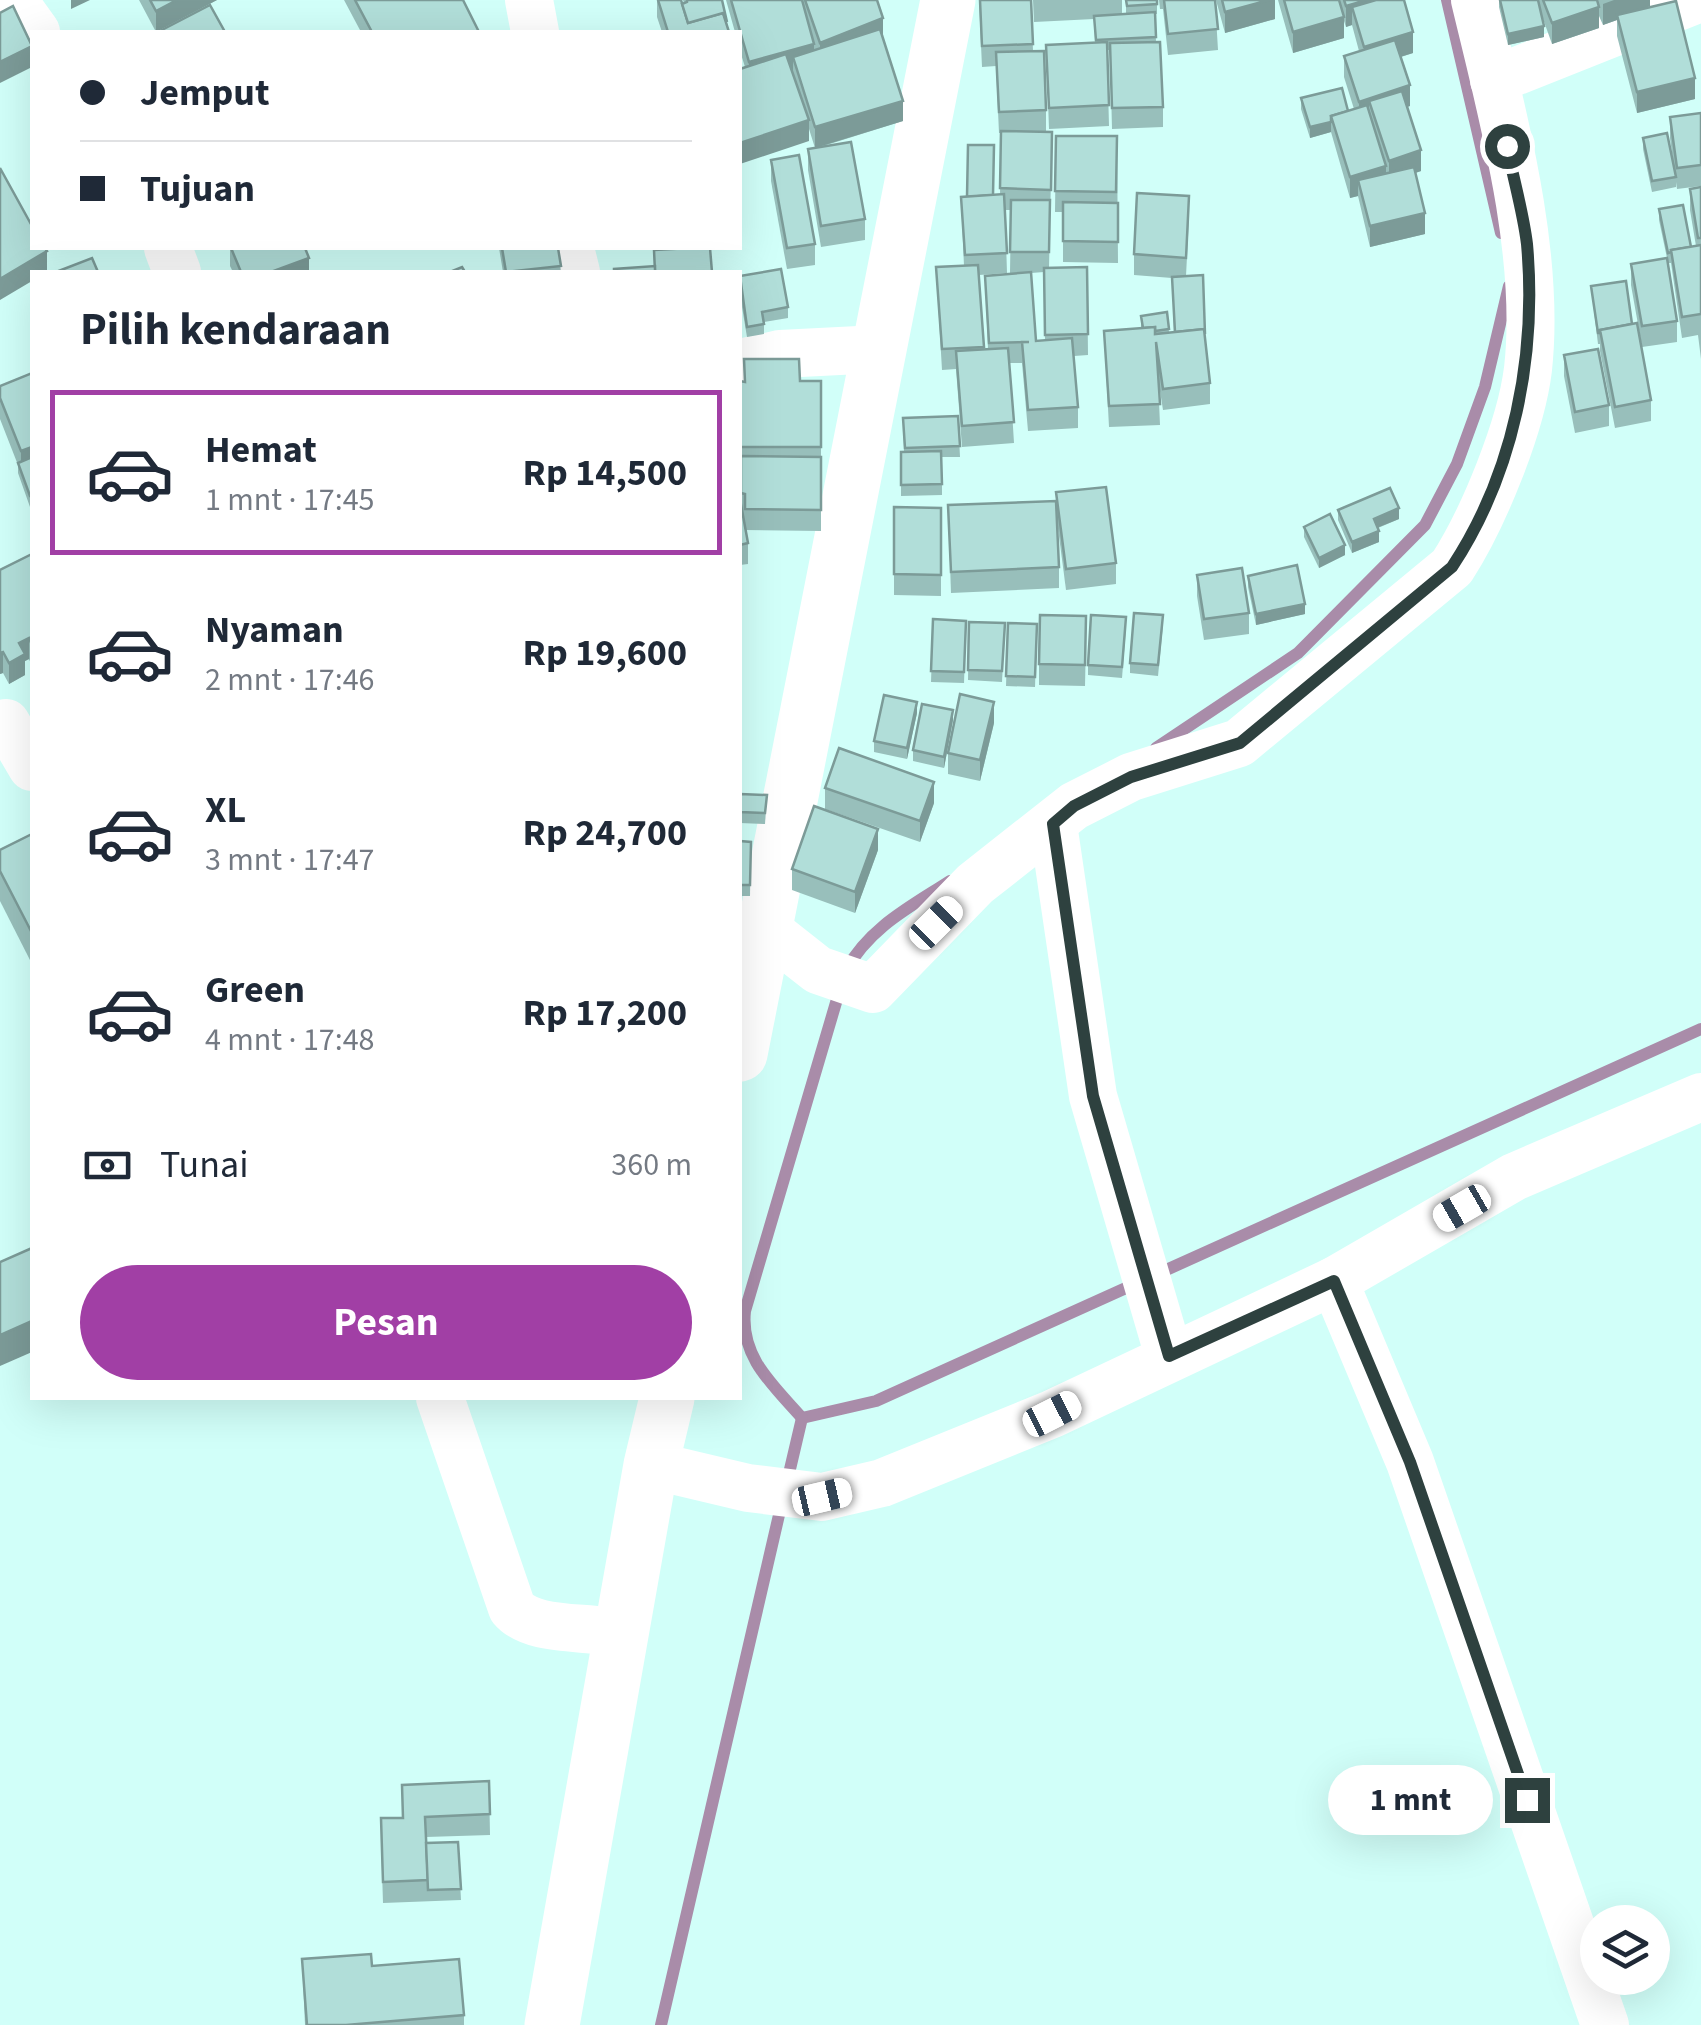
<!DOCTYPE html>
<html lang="id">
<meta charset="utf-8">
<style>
body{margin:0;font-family:"Source Sans 3",sans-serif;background:#f6f6f7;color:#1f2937;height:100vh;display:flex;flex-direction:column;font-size:38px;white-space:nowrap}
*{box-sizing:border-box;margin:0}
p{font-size:32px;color:#747a83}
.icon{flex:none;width:55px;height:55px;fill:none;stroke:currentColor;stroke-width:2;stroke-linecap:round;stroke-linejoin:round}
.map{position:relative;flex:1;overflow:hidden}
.drawer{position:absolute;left:30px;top:270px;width:712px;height:1130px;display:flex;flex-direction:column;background:#fff;border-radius:0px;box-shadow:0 10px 40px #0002}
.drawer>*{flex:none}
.top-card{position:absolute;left:30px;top:30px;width:712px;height:220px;border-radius:0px;box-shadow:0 10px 40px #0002;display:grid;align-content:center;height:220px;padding:0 50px;background:#fff}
.buttons{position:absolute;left:1580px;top:1905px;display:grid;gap:20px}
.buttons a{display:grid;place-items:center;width:90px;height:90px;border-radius:50%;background:#fff;box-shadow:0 10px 40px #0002;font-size:50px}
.end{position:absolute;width:45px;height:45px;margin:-22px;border:12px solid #2e413f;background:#fff;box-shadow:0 0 0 5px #fff}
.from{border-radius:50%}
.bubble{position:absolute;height:70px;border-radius:35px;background:#fff;box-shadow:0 10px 40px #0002;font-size:32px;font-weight:700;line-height:70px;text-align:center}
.car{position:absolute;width:30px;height:60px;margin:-30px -15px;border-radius:12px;box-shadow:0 0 8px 2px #0007;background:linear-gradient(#fff 24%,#345 0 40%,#fff 0 76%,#345 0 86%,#fff 0)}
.top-card b{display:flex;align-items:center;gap:35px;height:95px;font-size:38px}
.top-card b+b{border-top:2px solid #e0e1e3}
.top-card i{width:25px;height:25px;background:#1f2937}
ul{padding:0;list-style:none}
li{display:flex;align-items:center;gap:30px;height:165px;margin:0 20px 15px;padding:0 30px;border:5px solid transparent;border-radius:0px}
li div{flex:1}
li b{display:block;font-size:38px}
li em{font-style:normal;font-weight:700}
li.active{border-color:#a13fa5}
li>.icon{width:90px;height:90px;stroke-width:1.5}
h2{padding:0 50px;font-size:45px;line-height:120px}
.pay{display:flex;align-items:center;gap:25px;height:110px;padding:0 50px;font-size:38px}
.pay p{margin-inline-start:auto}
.button{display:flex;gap:20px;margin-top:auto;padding:20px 50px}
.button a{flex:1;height:115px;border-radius:60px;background:#a13fa5;color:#fff;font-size:40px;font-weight:700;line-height:115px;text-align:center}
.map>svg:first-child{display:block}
</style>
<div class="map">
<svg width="1701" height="2025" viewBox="0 0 1701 2025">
<rect width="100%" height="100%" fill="#d1fff9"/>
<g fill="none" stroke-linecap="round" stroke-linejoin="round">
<g stroke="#a98ca9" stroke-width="12">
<path d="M1447,0L1501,233"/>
<path d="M1156,748L1298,653L1425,525L1457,464L1485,387L1509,286"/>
<path d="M846,970C870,927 910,907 950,881"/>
<path d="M1155,1275L1701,1029"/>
<path d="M802,1418C773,1385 740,1357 745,1311L840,989"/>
<path d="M802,1418L876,1401L1137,1283"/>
<path d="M787,1482L802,1418"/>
<path d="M661,2025L782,1502"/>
</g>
<g stroke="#fff" stroke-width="48">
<path d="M13,0L36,32"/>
<path d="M529,0L535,32"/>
<path d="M1494,80L1695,0"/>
<path d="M168,248L177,272"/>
<path d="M570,248L576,272"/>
<path d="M740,363L780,354L879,349"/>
<path d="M6,723L32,767"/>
<path d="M1053,824L1093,1096L1169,1356"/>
<path d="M766,929L818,970L873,989L975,884L1074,806L1131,777L1239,743L1452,567C1483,519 1521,427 1528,369C1541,253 1502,113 1475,0"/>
<path d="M1334,1281L1410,1462L1605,2025"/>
<path d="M440,1398L512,1608C533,1633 587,1625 622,1634"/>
<path d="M651,1465L748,1488L822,1497L882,1483L1052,1414L1334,1281L1514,1177L1701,1097"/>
</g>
<g stroke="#fff" stroke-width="55">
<path d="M740,1054L948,0"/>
<path d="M552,2025L651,1465L667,1398"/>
</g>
</g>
<g fill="#98bfbb" fill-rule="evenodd">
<path d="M139,0H217L156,32Z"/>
<path d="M344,0H463L479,32H361Z"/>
<path d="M657,0H681L682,4L684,3L683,0H722L729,32H662L657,17Z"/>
<path d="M726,0H877L883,39L903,121L817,148L865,219V240L821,247L808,170V149L815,148L809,129V141L745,67L740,51V32H735Z"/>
<path d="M979,0H1031L1033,51L1046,110V131L1052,132L1049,268L1087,267L1088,355L1074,356L1078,407V428L1028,431L1022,363H1009L1014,443L962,447L956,369L942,370L936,267L964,266L961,197L1000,195L1001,133H999L996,66L982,67ZM1005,210H1011L1010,273H1030L985,276L988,349L984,350L979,275L1007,273ZM1044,272L1045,341H1036L1031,273Z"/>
<path d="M1033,0H1122V14H1126V0H1157V14H1155L1156,42L1163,107V127L1112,129L1110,50H1107L1109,126L1049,129L1046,45L1095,43L1094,19L1034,22Z"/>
<path d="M1159,0H1215L1218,50L1168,55L1163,9H1160Z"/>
<path d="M1216,0H1275V19L1225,33Z"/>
<path d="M1278,0H1404L1413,53L1401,57L1410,106L1407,107L1421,171L1415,173L1425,234L1370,247L1358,196L1350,198L1331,132L1310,138L1301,109V98L1348,111L1354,109L1344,77V56L1359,51L1352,25L1346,27L1344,21V38L1293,53Z"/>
<path d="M1499,0H1650V6L1644,9L1695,99L1637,113L1617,36V20L1603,25L1599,16V28L1552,44L1542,16L1544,37L1508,45L1499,7Z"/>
<path d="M1701,113V186L1677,189L1676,182V187L1652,192L1643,149V138L1674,168L1670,138V117Z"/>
<path d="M1056,136H1117L1118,263L1063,262V212H1055Z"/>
<path d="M771,160L815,244V265L787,269L771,181Z"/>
<path d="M1701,187V359L1698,335L1682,338L1671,263H1668L1677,321V342L1642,347L1631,285V264L1667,258L1659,220V209L1691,247L1696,246L1690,210V189Z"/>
<path d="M1189,217L1186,276L1205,343L1210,383V404L1163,410L1158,378L1160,425L1109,427L1104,331L1141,328V316L1167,312L1169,332H1174L1172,278L1134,275V254Z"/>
<path d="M230,248H305L309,272H233L230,266Z"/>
<path d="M499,248H558L561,272H503Z"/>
<path d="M740,276L788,307V318L764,322V334L747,337L740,295Z"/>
<path d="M1591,286L1632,324L1651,400V421L1615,428L1600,351V344H1598Z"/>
<path d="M1564,355L1609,405V426L1575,433L1564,376Z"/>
<path d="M32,373V506L30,507L18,473V465L0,419V386Z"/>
<path d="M740,381H821V531L745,530L748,543V564L740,565Z"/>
<path d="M958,416L960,457H942V495L901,496V452H904L903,418Z"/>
<path d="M1056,492L1116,563V584L1066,590L1056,513Z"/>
<path d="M948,505L1059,567V588L951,593Z"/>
<path d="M894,507L941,508V596L894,595Z"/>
<path d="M1338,510L1399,519L1378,528L1379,542L1352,553L1338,520Z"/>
<path d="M1304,527L1345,555L1319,568L1304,537Z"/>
<path d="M32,554V666L29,659L25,661V675L9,684L3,673L0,674V570Z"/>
<path d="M1197,575L1249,613V634L1204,640L1197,596Z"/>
<path d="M1248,576L1305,614L1256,625L1248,587Z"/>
<path d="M933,619L966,621L964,683L931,682Z"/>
<path d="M969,622L1005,623L1002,682L968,680Z"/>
<path d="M1008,623L1037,624L1035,687L1006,686Z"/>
<path d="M1163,625L1158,676L1130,673V663Z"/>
<path d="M1126,628L1122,678L1088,675V665Z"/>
<path d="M1086,637L1085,686L1039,685V664Z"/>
<path d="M917,713L907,759L874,752V741Z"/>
<path d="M953,720L944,768L913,761V750Z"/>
<path d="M994,723L980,781L948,774V753Z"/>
<path d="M825,788L934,803L920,842L825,809Z"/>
<path d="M740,794L767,795L765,824L740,823Z"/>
<path d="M32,834V964L0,901V850Z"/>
<path d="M740,841L751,842L750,896H740Z"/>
<path d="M878,850L855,913L792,890V869Z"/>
<path d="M489,1781L490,1835L426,1837V1843L458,1842L461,1900L383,1903L381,1839L402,1818Z"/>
<path d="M302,1959L372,1966L464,2015V2025H305Z"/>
</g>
<g fill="#7c9b98">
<path d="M71,0H90L71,9Z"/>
<path d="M177,0H217L156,32V11Z"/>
<path d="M1269,0H1275V19L1225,33V12Z"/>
<path d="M1367,0H1400L1352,7V25L1346,27V6Z"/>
<path d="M1614,0H1650V6L1618,19L1617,15V20L1603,25V4Z"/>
<path d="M1599,7V28L1552,44V23Z"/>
<path d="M1344,17V38L1293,53V32Z"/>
<path d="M883,18V39L820,64V43Z"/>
<path d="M1544,26V37L1508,45V34Z"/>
<path d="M1413,32V53L1364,68V47Z"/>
<path d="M814,44V65L793,57V71L749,83V62Z"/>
<path d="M32,46V67L0,83V62Z"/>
<path d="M1695,78V99L1637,113V92Z"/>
<path d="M1410,85V106L1374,117L1369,101V119L1359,122V102Z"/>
<path d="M903,101V121L815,148V127Z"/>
<path d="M809,120V141L740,164V143Z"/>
<path d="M1331,122V132L1310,138V127Z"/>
<path d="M1421,150V171L1389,182V161Z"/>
<path d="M1386,166V187L1358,180V196L1350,198V177Z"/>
<path d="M1425,213V234L1370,247V226Z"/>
<path d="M47,251V272H32V281L0,300V279Z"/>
<path d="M309,258V272H271Z"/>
<path d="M32,447V468L21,472V451Z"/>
<path d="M1399,508V519L1374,529V519Z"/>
<path d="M1379,531V542L1352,553V542Z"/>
<path d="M1345,545V555L1319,568V558Z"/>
<path d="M1305,604V614L1256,625V614Z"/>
<path d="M29,638V659L25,661V675L9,684V663L19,643Z"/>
<path d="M3,652V673L0,674V653Z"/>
<path d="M917,702V713L907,759V748Z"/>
<path d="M994,702V723L980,781V760Z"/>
<path d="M953,710V720L944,768V757Z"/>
<path d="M934,782V803L920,842V821Z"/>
<path d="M878,829V850L855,913V892Z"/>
<path d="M32,1321V1352L0,1366V1335Z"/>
</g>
<g fill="#b1ded9" stroke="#7c9b98" stroke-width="2.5">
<path d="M150,0H177L156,11Z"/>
<path d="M355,0H463L479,32H372Z"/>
<path d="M658,0H681L688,23L723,13L729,32H668Z"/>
<path d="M687,0H722L727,22L723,13L688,23L682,4L687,2Z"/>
<path d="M731,0H802L814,44L749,62Z"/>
<path d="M805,0H877L883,18L820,43Z"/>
<path d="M980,0H1031L1033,44L982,46Z"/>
<path d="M1126,0H1157V4L1127,6Z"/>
<path d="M1164,0H1215L1218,29L1168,34Z"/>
<path d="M1222,0H1269L1225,12Z"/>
<path d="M1284,0H1339L1344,17L1293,32Z"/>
<path d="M1344,0H1367L1346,6Z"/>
<path d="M1376,0H1404L1413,32L1364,47L1352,7Z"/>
<path d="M1500,0H1538L1544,26L1508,34Z"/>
<path d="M1543,0H1597L1599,7L1552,23Z"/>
<path d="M1676,1L1695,78L1637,92L1617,15Z"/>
<path d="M210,5L225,32H158Z"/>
<path d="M13,6L32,46L0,62V13Z"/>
<path d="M1155,12L1156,37L1096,40L1094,16Z"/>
<path d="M880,29L903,101L815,127L793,57Z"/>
<path d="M1395,40L1410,85L1359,102L1344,56Z"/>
<path d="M1107,42L1109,105L1049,108L1046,45Z"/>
<path d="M1160,42L1163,107L1112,108L1110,43Z"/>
<path d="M1044,51L1046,110L999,112L996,52Z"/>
<path d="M786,54L809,120L740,143V69Z"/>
<path d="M1342,88L1348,111L1331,116V122L1310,127L1301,98Z"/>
<path d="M1402,91L1421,150L1389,161L1369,101Z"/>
<path d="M1367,105L1386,166L1350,177L1331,116Z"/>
<path d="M1701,113V165L1677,168L1670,117Z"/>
<path d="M1001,131L1052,132L1051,190L1000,188Z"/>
<path d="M1667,133L1676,177L1652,181L1643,138Z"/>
<path d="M1056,136H1117L1116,192L1055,191Z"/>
<path d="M851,142L865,219L821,226L808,149Z"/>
<path d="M968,145H994L993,195L967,197Z"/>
<path d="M799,155L815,244L787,248L771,160Z"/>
<path d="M1414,167L1425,213L1370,226L1358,180Z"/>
<path d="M0,168L32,226V248H45L47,251L0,279Z"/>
<path d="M1701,187V238H1698L1690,189Z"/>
<path d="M1137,193L1189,196L1186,258L1134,254Z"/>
<path d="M1004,194L1007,253L965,255L961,197Z"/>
<path d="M1011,200H1050L1049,252H1010Z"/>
<path d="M1063,202L1118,203V242L1063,241Z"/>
<path d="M1683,205L1691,247L1671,250V252L1668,253L1659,209Z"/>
<path d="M1701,245V314L1682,317L1671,250Z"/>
<path d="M231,248H305L309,258L271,272H241Z"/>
<path d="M502,248H558L561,266L506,272Z"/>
<path d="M691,248H710L712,272H655L654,250Z"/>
<path d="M92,258L98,272H56Z"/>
<path d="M1667,258L1677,321L1642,326L1631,264Z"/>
<path d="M978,265L984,347L942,349L936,267Z"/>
<path d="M655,266V272H614V269Z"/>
<path d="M462,267L465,272H450Z"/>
<path d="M1087,267L1088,334L1045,335L1044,268Z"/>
<path d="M781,269L788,307L762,312L764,324L747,327L740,276Z"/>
<path d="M1031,272L1036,341L1072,338L1078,407L1028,410L1022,342H1029L989,343L985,276Z"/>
<path d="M1203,275L1205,334L1204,329L1175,332L1172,277Z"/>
<path d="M1626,281L1632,324L1600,330L1601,333H1598L1591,286Z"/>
<path d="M1167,312L1169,329L1155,331V327L1143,328L1141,316Z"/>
<path d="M1637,323L1651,400L1615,407L1600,330Z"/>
<path d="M1155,327V334L1204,329L1210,383L1163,389L1156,342L1160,404L1109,406L1104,331Z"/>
<path d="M1008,348L1014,422L962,426L956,351Z"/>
<path d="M1598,349L1609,405L1575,412L1564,355Z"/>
<path d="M744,359H799L800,381H821V447H740V381L745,382Z"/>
<path d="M32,373V447L21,451L0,398V386Z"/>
<path d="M958,416L960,446L905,448L903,418Z"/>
<path d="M941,451L942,484L901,485V452Z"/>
<path d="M741,456L821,457V510L745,509V494L741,493Z"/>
<path d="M32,457V496H30L18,463Z"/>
<path d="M1106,487L1116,563L1066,569L1056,492Z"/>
<path d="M1390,488L1399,508L1374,519L1379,531L1352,542L1338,510Z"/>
<path d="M740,499L748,543L740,545Z"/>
<path d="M1056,501L1059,567L951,572L948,505Z"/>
<path d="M894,507L941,508V575L894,574Z"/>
<path d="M1330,514L1345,545L1319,558L1304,527Z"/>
<path d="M32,554V645L29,638L19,643L25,654L9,663L3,652L0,653V570Z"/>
<path d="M1297,565L1305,604L1256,614L1248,576Z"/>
<path d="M1242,568L1249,613L1204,619L1197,575Z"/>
<path d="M1134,613L1163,615L1158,665L1130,663Z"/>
<path d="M1040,615L1086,616L1085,665L1039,664Z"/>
<path d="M1091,615L1126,617L1122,667L1088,665Z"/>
<path d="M933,619L966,621L964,672L931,671Z"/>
<path d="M969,622L1005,623L1002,671L968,670Z"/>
<path d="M1008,623L1037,624L1035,677L1006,676Z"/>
<path d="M960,694L994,702L980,760L948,753Z"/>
<path d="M884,695L917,702L907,748L874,741Z"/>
<path d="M922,704L953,710L944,757L913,750Z"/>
<path d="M839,748L934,782L920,821L825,788Z"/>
<path d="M740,794L767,795L765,813L740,812Z"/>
<path d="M814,806L878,829L855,892L792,869Z"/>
<path d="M32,834V933L0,871V850Z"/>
<path d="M740,841L751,842L750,885H740Z"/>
<path d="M32,1248V1321L0,1335V1262Z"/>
<path d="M489,1781L490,1814L425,1817L428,1880L383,1882L381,1818H403L402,1785Z"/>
<path d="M458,1842L461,1889L428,1890L426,1843Z"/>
<path d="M371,1954L372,1966L459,1959L464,2015L346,2025H307L302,1959Z"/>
</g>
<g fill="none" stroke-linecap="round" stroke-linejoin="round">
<path stroke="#2e413f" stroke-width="12" d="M1507,146C1513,178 1523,211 1527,244C1537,356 1514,473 1452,567L1240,743L1131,777L1074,806L1053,824L1093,1096L1169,1356L1334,1281L1410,1462L1527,1800"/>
</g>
</svg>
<div class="buttons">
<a><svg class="icon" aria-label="layers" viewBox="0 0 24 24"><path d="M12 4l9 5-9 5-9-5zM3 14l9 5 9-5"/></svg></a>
</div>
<i class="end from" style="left:1507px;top:146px"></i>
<i class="end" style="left:1527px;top:1800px"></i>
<div class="bubble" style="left:1328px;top:1765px;width:165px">1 mnt</div>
<i class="car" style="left:936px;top:923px;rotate:45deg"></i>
<i class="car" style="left:1462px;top:1208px;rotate:240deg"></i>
<i class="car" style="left:1052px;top:1414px;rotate:63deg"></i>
<i class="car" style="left:822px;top:1497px;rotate:77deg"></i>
<div class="top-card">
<b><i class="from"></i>Jemput</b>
<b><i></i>Tujuan</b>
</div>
<section class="drawer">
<h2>Pilih kendaraan</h2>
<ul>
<li class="active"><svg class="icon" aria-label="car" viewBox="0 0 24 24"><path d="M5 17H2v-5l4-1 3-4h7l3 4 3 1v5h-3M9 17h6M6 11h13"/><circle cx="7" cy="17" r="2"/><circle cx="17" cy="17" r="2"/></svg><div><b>Hemat</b><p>1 mnt · 17:45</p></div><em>Rp 14,500</em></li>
<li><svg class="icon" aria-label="car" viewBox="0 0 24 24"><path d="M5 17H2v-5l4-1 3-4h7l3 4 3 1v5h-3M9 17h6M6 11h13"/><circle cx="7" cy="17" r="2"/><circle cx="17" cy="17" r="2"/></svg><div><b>Nyaman</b><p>2 mnt · 17:46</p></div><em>Rp 19,600</em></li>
<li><svg class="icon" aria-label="car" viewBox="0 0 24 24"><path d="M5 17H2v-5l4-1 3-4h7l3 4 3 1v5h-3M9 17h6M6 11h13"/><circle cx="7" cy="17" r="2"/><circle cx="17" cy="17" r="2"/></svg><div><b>XL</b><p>3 mnt · 17:47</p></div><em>Rp 24,700</em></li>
<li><svg class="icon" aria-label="car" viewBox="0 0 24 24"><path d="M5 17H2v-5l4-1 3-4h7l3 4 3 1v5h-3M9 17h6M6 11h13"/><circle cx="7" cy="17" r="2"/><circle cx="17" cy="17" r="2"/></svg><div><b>Green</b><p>4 mnt · 17:48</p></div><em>Rp 17,200</em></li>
</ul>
<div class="pay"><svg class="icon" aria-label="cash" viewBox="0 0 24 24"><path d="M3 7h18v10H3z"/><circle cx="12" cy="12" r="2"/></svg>Tunai<p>360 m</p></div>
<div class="button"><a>Pesan</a></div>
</section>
</div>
